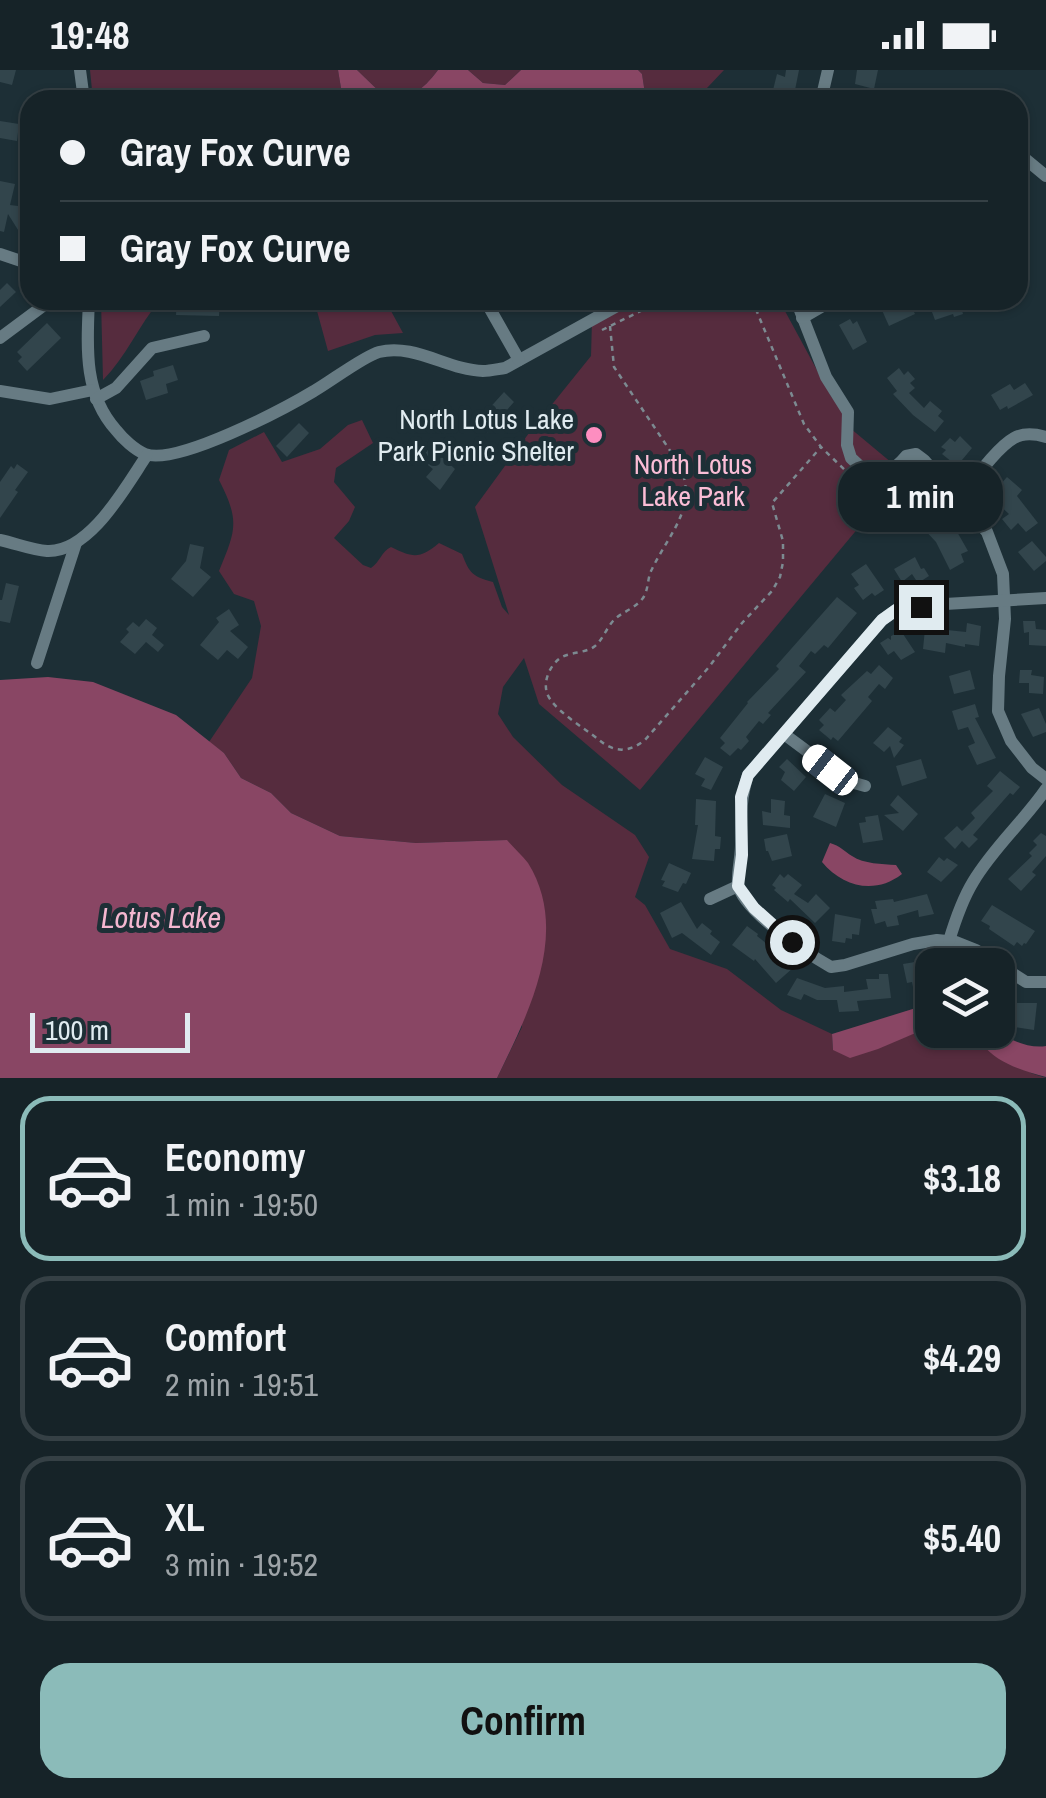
<!DOCTYPE html>
<meta charset="utf-8">
<style>
body{margin:0;font-family:"Archivo Narrow",sans-serif;background:#232f34;color:#f1f3f6;height:100vh;display:flex;flex-direction:column;font-size:38px;white-space:nowrap}
*{box-sizing:border-box;margin:0}
p{font-size:32px;color:#9ea4a8}
.icon{flex:none;width:55px;height:55px;fill:none;stroke:currentColor;stroke-width:2;stroke-linecap:round;stroke-linejoin:round}
.map{position:relative;height:1008px;overflow:hidden}
.details{display:flex;flex-direction:column;background:#162328;flex:1}
.details>*{flex:none}
.top-card{position:absolute;left:20px;top:20px;width:1008px;height:220px;border-radius:30px;box-shadow:0 2px 8px #0004,0 0 0 2px #354045;display:grid;align-content:center;height:220px;padding:0 40px;background:#162328}
.controls{position:absolute;left:915px;top:878px;display:grid;gap:20px}
.controls a{display:grid;place-items:center;width:100px;height:100px;border-radius:20px;background:#162328;box-shadow:0 2px 8px #0004,0 0 0 2px #354045;font-size:50px}
.scale{position:absolute;left:30px;bottom:25px;width:160px;box-sizing:border-box;padding-left:10px;border:5px solid #e0ebf0;border-top:0;font-size:28px;line-height:35px;white-space:nowrap;color:#e0ebf0;-webkit-text-stroke:8px #1d2f36;paint-order:stroke}
.end{position:absolute;width:45px;height:45px;margin:-22px;border:12px solid #e0ebf0;background:#111;box-shadow:0 0 0 5px #111}
.from{border-radius:50%}
.bubble{position:absolute;height:70px;border-radius:30px;background:#162328;box-shadow:0 2px 8px #0004,0 0 0 2px #354045;font-size:32px;font-weight:700;line-height:70px;text-align:center}
.car{position:absolute;width:30px;height:60px;margin:-30px -15px;border-radius:12px;box-shadow:0 0 8px 2px #0007;background:linear-gradient(#fff 24%,#345 0 40%,#fff 0 76%,#345 0 86%,#fff 0)}
.top-card b{display:flex;align-items:center;gap:35px;height:95px;font-size:38px}
.top-card b+b{border-top:2px solid #354045}
.top-card i{width:25px;height:25px;background:#f1f3f6}
ul{padding:18px 0 0;list-style:none}
li{display:flex;align-items:center;gap:30px;height:165px;margin:0 20px 15px;padding:0 20px;border:5px solid #354045;border-radius:30px}
li div{flex:1}
li b{display:block;font-size:38px}
li em{font-style:normal;font-weight:700}
li.active{border-color:#8bbbb9}
li>.icon{width:90px;height:90px;stroke-width:1.5}
.button{display:flex;gap:20px;margin-top:auto;padding:20px 40px}
.button a{flex:1;height:115px;border-radius:30px;background:#8bbbb9;color:#111;font-size:40px;font-weight:700;line-height:115px;text-align:center}
.status{display:flex;justify-content:space-between;align-items:center;height:70px;padding:0 50px;background:#162328;direction:ltr}
.status svg{height:28px;fill:currentColor}
.map>svg:first-child{display:block}
</style>
<div class="status"><b>19:48</b><svg viewBox="0 0 49 12"><path d="M0 12V9h3v3zM5 12V6h3v6zM10 12V3h3v9zM15 12V0h3v12zM26 1h20v11H26zM47 4h2v5h-2z"/></svg></div>
<div class="map">
<svg width="1046" height="1008" viewBox="0 0 1046 1008">
<rect width="100%" height="100%" fill="#1d2f36"/>
<g fill="#562c3e">
<path d="M90,0H338L343,30H93Z"/>
<path d="M357,0H438C421,22 414,26 386,28Z"/>
<path d="M468,0H521L505,15L483,13Z"/>
<path d="M638,0H724L707,18L702,30H646L642,4Z"/>
<path d="M101,230H160C139,255 126,287 103,310Z"/>
<path d="M314,230H385L403,263L375,265L328,281Z"/>
<path d="M631,230H779L831,326L843,342L844,353L904,403L640,720L539,634L524,588L503,617L498,644L513,667L562,715L635,765L649,787L635,827L645,835L670,879L727,899L781,940L832,964L833,980L905,967L932,956V960H990L986,965L1031,1003L1046,1008H497L522,957L507,770L416,773L340,766L291,743L271,723L241,708L224,683L209,672L252,608L261,556L254,531L234,524L219,501C236,460 240,451 219,410L229,380L264,362L282,392L320,379L348,355L362,350L373,373L336,398L334,412L355,437L349,451L334,468L363,495L371,498C380,492 381,482 391,477C413,488 420,489 439,473L462,484C470,504 472,506 493,512L502,537L509,545L475,437L529,363L591,286L592,250Z"/>
</g>
<g fill="#894664">
<path d="M338,0H357L386,28C414,26 421,22 438,0H468L483,13L505,15L521,0H638L642,4L646,30H343Z"/>
<path d="M48,607L93,612L176,645L224,683L241,708L271,723L291,743L340,766L416,773L507,770C514,778 522,785 528,793C571,862 528,944 497,1008H0V610Z"/>
<path d="M830,773C840,776 844,781 852,786C864,794 882,794 896,795L902,804C875,825 843,817 822,792Z"/>
<path d="M932,933V956L878,979L850,988L833,980L832,964Z"/>
<path d="M992,961C1009,968 1027,979 1046,976V1007C1023,1001 997,993 982,974L986,965Z"/>
</g>
<g fill="#32454c">
<path d="M0,0H16L12,15L0,12Z"/>
<path d="M786,0H799L793,30H777L778,22L773,20L777,4L785,7Z"/>
<path d="M857,0H878L874,19L855,14Z"/>
<path d="M0,51L19,54L17,71L0,68Z"/>
<path d="M0,111L15,114L10,135L18,136L30,155V167L25,171L8,144L4,162L0,161Z"/>
<path d="M7,213L16,222L0,237V220Z"/>
<path d="M177,230H220L219,246L176,245Z"/>
<path d="M899,230H908L915,244L889,256L881,238Z"/>
<path d="M940,230H959L963,244L954,247L953,244L935,250L929,234Z"/>
<path d="M850,249L853,254L857,251L867,272L853,280L839,255Z"/>
<path d="M47,253L61,268L27,301L18,291L22,287L17,282Z"/>
<path d="M173,295L178,310L166,314L168,323L146,330L140,311L154,306L153,301Z"/>
<path d="M899,298L904,305L908,301L915,309L910,313L915,318L909,323L924,338L930,331L942,341L938,346L944,351L935,362L913,345L893,324L897,321L887,308Z"/>
<path d="M1025,313L1033,325L1008,339L1007,336L1000,340L991,325L1010,314L1014,320Z"/>
<path d="M504,322L514,332L507,340L513,347L504,357L498,352L488,363L477,352Z"/>
<path d="M299,353L309,363L287,387L276,376Z"/>
<path d="M594,356L602,359L603,369L595,374L586,371L585,362Z"/>
<path d="M960,366L972,378L957,396L942,384L946,380L941,377L950,368L955,372Z"/>
<path d="M430,376L455,399L440,420L426,407L433,399L419,388Z"/>
<path d="M17,394L28,402L15,420L18,422L0,448V412L11,396L14,399Z"/>
<path d="M1007,407L1022,420L1017,426L1038,453L1026,462L1018,453L1011,460L1002,449L1009,444L997,433L999,429L993,423Z"/>
<path d="M913,418L927,429L913,447L908,443L904,446L896,439Z"/>
<path d="M938,445L944,452L950,448L958,458L956,460L968,481L961,484L964,492L950,500L936,472L922,457Z"/>
<path d="M1032,471L1046,487V491L1034,501L1018,482Z"/>
<path d="M190,474L204,477L200,498L211,507L193,527L171,509L186,491Z"/>
<path d="M915,487L921,499L924,498L929,506L918,513L912,504L902,512L894,499Z"/>
<path d="M866,494L884,520L875,526L872,523L863,530L854,518L859,515L851,504Z"/>
<path d="M6,513L19,516L10,553L0,551V530H2Z"/>
<path d="M837,527L857,543L828,578L824,575L815,584L811,581L799,596L806,602L768,643L771,645L763,654L759,651L746,667L749,671L741,680L738,678L730,686L720,678L725,673L720,668L748,633L747,632L779,599L776,596Z"/>
<path d="M229,539L239,555L230,561L248,577L238,589L227,580L218,590L200,575L219,552L216,548Z"/>
<path d="M146,549L157,558L152,565L164,575L158,582L146,572L135,584L120,572L129,562L126,559L133,552L139,557Z"/>
<path d="M1023,551H1035L1036,559L1046,560V576L1029,575V562L1024,563Z"/>
<path d="M935,553L948,556L947,560L966,562L967,553L981,556L979,576L965,574V577L946,573L945,583L923,579L925,559L934,561Z"/>
<path d="M901,561L915,582L901,590L894,581L888,585L880,573L888,568L891,570V566Z"/>
<path d="M879,595L893,608L885,619L879,614L868,627L872,631L838,671L833,667L831,670L819,660L824,655L819,650L830,638L835,642L846,630L841,625L867,601L871,604Z"/>
<path d="M970,600L975,619L954,624L949,606Z"/>
<path d="M1020,600H1032L1031,605L1044,607L1043,624L1029,623V613H1019Z"/>
<path d="M975,634L979,647L975,648L996,688L977,695L968,676L975,673L968,657L958,660L952,641Z"/>
<path d="M1039,638L1046,654V662L1033,667L1021,644Z"/>
<path d="M888,657L902,668L899,672L904,675L894,688L890,676L884,682L873,673Z"/>
<path d="M705,687L723,697L711,720L701,716L705,709L695,704Z"/>
<path d="M787,689L806,707L794,721L781,710L785,702L779,697Z"/>
<path d="M921,689L927,708L902,716L896,696Z"/>
<path d="M1000,701L1020,717L1013,725L1010,723L973,765L978,769L969,778L962,771L955,779L944,768L957,756L962,761L975,748L971,743L993,721L987,716Z"/>
<path d="M825,724L845,733L836,757L813,747Z"/>
<path d="M898,725L918,744L903,761L884,745L899,743L890,735Z"/>
<path d="M696,729L716,731L715,766L721,767L720,779H715L714,791L692,789L698,755H695Z"/>
<path d="M771,729L785,731L784,745L790,746V758L763,755L762,741L771,743Z"/>
<path d="M878,745L883,770L863,773L859,753L866,752L865,747Z"/>
<path d="M1041,763L1046,766V786L1032,802L1036,805L1021,821L1008,809L1032,786L1029,783L1037,775L1033,771Z"/>
<path d="M787,764L792,786L772,791L768,781H766L764,769Z"/>
<path d="M939,787L944,791L947,788L958,795L941,812L927,802Z"/>
<path d="M669,793L691,803L686,814L683,813L678,822L662,816L665,811L661,810Z"/>
<path d="M780,804L784,808L788,804L802,815L794,824L808,833L816,824L830,838L815,853L790,829L788,832L774,820L776,818L772,815Z"/>
<path d="M927,824L934,844L919,847L918,840L897,846L899,855L887,857L885,851L875,854L871,839H877L875,831L893,829L894,832Z"/>
<path d="M681,832L697,859L702,853L712,861L710,864L720,872L711,885L682,863L672,868L660,843Z"/>
<path d="M992,835L1035,861L1026,874L1024,873L1022,876L1017,872L1014,876L989,859L990,856L981,851Z"/>
<path d="M835,844L861,849L859,865L852,864V869L846,868L845,873L832,871Z"/>
<path d="M747,856L758,864L757,866L767,874L766,875L781,890L785,886L794,897L776,913L755,889L754,891L732,875Z"/>
<path d="M927,890L931,914L913,917L912,912L907,913L903,894Z"/>
<path d="M879,904H888L891,928L857,931L859,941L839,942L837,930H817L804,924L801,930L787,925L797,908L825,918L844,916V922L868,919L866,909H879Z"/>
<path d="M1017,933H1037L1034,960L1014,957Z"/>
</g>
<g fill="none" stroke-linecap="round" stroke-linejoin="round">
<g stroke="#7c8a91" stroke-width="2.5" stroke-dasharray="5 5" stroke-linecap="butt">
<path d="M752,230L804,354L821,377L850,405"/>
<path d="M610,256L614,297L679,394C699,436 670,462 652,499C647,508 649,519 643,528C635,539 621,542 613,551C606,559 603,569 595,576C585,584 570,581 559,589C550,596 543,611 547,623C552,639 584,658 598,669C614,683 628,683 645,670L709,597L742,553L772,521L780,507L783,492V471L772,433L821,377"/>
<path d="M602,260L663,230"/>
</g>
<g stroke="#677b83" stroke-width="12">
<path d="M80,0L84,30"/>
<path d="M821,30L828,0"/>
<path d="M1018,83L1046,106"/>
<path d="M0,184L30,194"/>
<path d="M89,230C87,276 83,323 116,360C123,369 135,380 145,384C176,396 284,339 314,321C330,312 364,286 379,282C414,273 448,300 483,301C490,301 498,299 505,298L628,230"/>
<path d="M485,230L519,290"/>
<path d="M796,230L826,307L848,342L847,375L851,388L865,401C885,402 893,402 906,386L916,384L924,390L987,462L1003,504L1005,549L999,606L998,641L1011,671L1032,698L1046,709"/>
<path d="M802,248L833,230"/>
<path d="M0,268L51,230"/>
<path d="M0,321L50,329L93,320"/>
<path d="M96,329L116,318L152,278L204,266"/>
<path d="M959,429C972,413 996,378 1014,368C1023,363 1036,364 1046,367"/>
<path d="M0,470C15,473 32,480 47,481C90,483 126,416 147,385"/>
<path d="M1046,528L945,534L896,540L882,550L748,705C740,729 741,749 741,775C741,787 737,802 738,814C742,840 808,884 831,897L845,895L913,874L937,870L956,872L976,880L1026,912H1046"/>
<path d="M37,593L76,473"/>
<path d="M784,664L847,711L865,716"/>
<path d="M710,829L738,816"/>
<path d="M949,871C955,851 962,830 973,812C993,778 1024,751 1046,719"/>
</g>
</g>
<g fill="none" stroke-linecap="round" stroke-linejoin="round">
<path stroke="#e0ebf0" stroke-width="12" d="M792,872L754,838L738,816L742,785L741,727L748,705L882,550L896,540L921,537"/>
</g>
<circle fill="#fd8ec0" stroke="#1d2f36" stroke-width="4" cx="594" cy="365" r="10"/>
<g text-anchor="middle" dominant-baseline="central" stroke-width="10" stroke-linejoin="round" paint-order="stroke">
<g font-size="28" fill="#e0ebf0" stroke="#1d2f36" text-anchor="end">
<text x="574" y="349">North Lotus Lake<tspan x="574" dy="32">Park Picnic Shelter</tspan></text>
</g>
<g font-size="28" fill="#fbbdd6" stroke="#1d2f36">
<text x="693" y="394">North Lotus<tspan x="693" dy="32">Lake Park</tspan></text>
</g>
<g font-size="30" font-style="italic" fill="#f4b7d0" stroke="#1d2f36">
<text x="161" y="847">Lotus Lake</text>
</g>
</g>
</svg>
<div class="controls">
<a><svg class="icon" aria-label="layers" viewBox="0 0 24 24"><path d="M12 4l9 5-9 5-9-5zM3 14l9 5 9-5"/></svg></a>
</div>
<div class="scale">100 m</div>
<i class="end from" style="left:792px;top:872px"></i>
<i class="end" style="left:921px;top:537px"></i>
<div class="bubble" style="left:838px;top:392px;width:165px">1 min</div>
<i class="car" style="left:830px;top:700px;rotate:308deg"></i>
<div class="top-card">
<b><i class="from"></i>Gray Fox Curve</b>
<b><i></i>Gray Fox Curve</b>
</div>
</div>
<section class="details">
<ul>
<li class="active"><svg class="icon" aria-label="car" viewBox="0 0 24 24"><path d="M5 17H2v-5l4-1 3-4h7l3 4 3 1v5h-3M9 17h6M6 11h13"/><circle cx="7" cy="17" r="2"/><circle cx="17" cy="17" r="2"/></svg><div><b>Economy</b><p>1 min · 19:50</p></div><em>$3.18</em></li>
<li><svg class="icon" aria-label="car" viewBox="0 0 24 24"><path d="M5 17H2v-5l4-1 3-4h7l3 4 3 1v5h-3M9 17h6M6 11h13"/><circle cx="7" cy="17" r="2"/><circle cx="17" cy="17" r="2"/></svg><div><b>Comfort</b><p>2 min · 19:51</p></div><em>$4.29</em></li>
<li><svg class="icon" aria-label="car" viewBox="0 0 24 24"><path d="M5 17H2v-5l4-1 3-4h7l3 4 3 1v5h-3M9 17h6M6 11h13"/><circle cx="7" cy="17" r="2"/><circle cx="17" cy="17" r="2"/></svg><div><b>XL</b><p>3 min · 19:52</p></div><em>$5.40</em></li>
</ul>
<div class="button"><a>Confirm</a></div>
</section>
